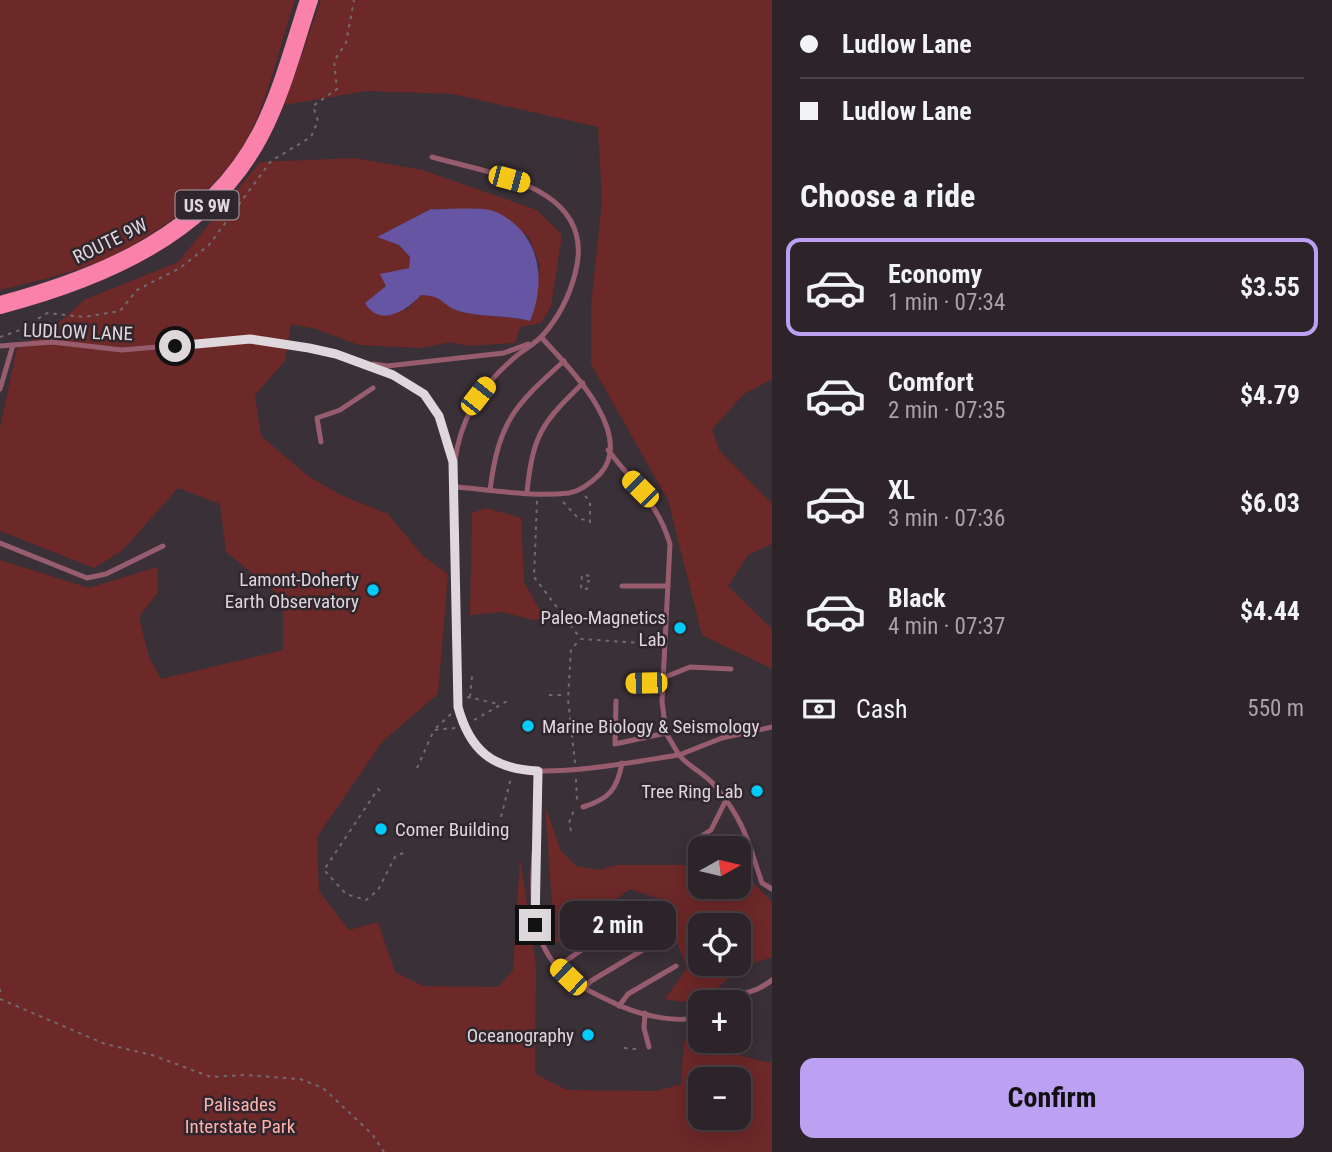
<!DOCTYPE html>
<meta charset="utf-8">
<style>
body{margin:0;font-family:"Roboto Condensed",sans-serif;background:#342c31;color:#f1f3f6;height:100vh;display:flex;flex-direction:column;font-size:26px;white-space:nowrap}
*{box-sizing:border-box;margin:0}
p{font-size:23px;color:#a6a4a8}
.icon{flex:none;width:38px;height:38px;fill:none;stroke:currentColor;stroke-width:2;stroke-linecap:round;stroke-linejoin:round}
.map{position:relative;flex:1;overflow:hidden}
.details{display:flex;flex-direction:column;background:#2c2429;width:560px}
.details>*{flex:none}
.hud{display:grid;align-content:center;height:154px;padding:0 28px;background:#2c2429}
.needle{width:46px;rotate:82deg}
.fabs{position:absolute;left:688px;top:836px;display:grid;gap:14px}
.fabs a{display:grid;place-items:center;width:63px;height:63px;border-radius:14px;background:#2c2429;box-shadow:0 4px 18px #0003,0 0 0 2px #484146;font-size:35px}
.end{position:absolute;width:32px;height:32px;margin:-16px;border:9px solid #ded7dc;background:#111;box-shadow:0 0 0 4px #111}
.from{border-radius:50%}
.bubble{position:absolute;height:49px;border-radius:14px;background:#2c2429;box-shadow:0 4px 18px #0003,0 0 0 2px #484146;font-size:23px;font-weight:700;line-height:49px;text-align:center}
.car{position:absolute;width:21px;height:42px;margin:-21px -10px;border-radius:9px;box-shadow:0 0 5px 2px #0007;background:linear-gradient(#f5c518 24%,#345 0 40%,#f5c518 0 76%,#345 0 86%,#f5c518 0)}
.hud b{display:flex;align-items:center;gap:24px;height:66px;font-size:26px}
.hud b+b{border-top:2px solid #484146}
.hud i{width:18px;height:18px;background:#f1f3f6}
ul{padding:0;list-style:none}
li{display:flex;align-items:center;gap:21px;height:98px;margin:0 14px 10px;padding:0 14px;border:4px solid transparent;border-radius:14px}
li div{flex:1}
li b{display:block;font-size:26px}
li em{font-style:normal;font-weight:700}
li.active{border-color:#bca0f2}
li>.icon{width:63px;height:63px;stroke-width:1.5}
h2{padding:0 28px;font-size:32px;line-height:84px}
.pay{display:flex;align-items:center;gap:18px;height:77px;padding:0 28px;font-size:26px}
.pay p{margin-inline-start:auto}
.cta{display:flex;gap:14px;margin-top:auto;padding:14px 28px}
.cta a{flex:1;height:80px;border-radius:14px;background:#bca0f2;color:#111;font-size:28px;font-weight:700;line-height:80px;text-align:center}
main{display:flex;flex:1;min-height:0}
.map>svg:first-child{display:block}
</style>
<main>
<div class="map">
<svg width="772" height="1152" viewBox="0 0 772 1152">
<rect width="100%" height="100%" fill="#3a3037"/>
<g fill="#6d2828" fill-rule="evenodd">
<path d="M0,0H295C281,42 271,87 253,127C227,184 163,232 108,258C74,273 36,281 0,290Z"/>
<path d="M321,0H772V379L744,394L712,429L719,450L772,504V544L748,555L728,586L772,629V669L702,635L668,500L591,364V305L602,202L598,127L453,94L366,91L284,105Z"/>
<path d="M355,158L422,170L537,210L562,235L551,306L541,323L520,327L515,343L466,346L452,342L420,348L359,345L316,329L291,324L285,361L255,395L261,436L308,476L343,496L388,514L423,556L448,574L438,694L382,742L317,837L319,891L349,930L378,922L395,972L423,986L498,987L513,970L520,858L536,966L535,1074L567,1090L657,1091L681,1084L684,1040L769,1063L772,1060V1152H0V560L89,588L157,567L158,592L139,617L149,657L161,679L283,650V598L226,552L220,504L178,488L122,551L94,568L0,531V428L17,348L52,329L84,300L178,262L260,162ZM431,209L494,211L529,237L540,266L529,321C508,315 472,317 456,310C439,303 444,296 421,295L406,310L379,293L396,273L409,268L410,257L399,245L378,237ZM700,1080H738V1118H700Z"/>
<path d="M486,508L521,518L524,582L544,618L534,620L502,612L470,615L472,513Z"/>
<path d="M545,806L561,851L576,866L599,870L617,865H686L690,851L734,834L746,875L772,902V957L738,969L720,986L684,1002L665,999L687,968L660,899L630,889L555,944ZM700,849H738V887H700ZM700,926H738V964H700Z"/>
</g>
<path fill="#6555a3" d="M431,209C447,210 483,206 496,212C540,232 547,280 530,321C508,315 473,317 456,310C439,303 444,296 421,295C406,311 380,328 365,303L386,286L380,274L409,268L410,257L399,245L377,237Z"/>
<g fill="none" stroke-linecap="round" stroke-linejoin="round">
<g stroke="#736a71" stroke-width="2" stroke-dasharray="3.5 5" stroke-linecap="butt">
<path d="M0,337L20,330L47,313L84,317L120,311L137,290L180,268L209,245L271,161L311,137L318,121L313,106L337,89L334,61L346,43L354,0"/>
<path d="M585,496L590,501V523"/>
<path d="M537,501L534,577L581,639L656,644"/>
<path d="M563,502L579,519L588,520"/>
<path d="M590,581H588L587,589H581L582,575L591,576"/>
<path d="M549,695H566"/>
<path d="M467,697L499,704"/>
<path d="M470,697L472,677H476"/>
<path d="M474,720L509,700"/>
<path d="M436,728L452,713"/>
<path d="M575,763L568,699L571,649L580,640"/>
<path d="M417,768L434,730L456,728"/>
<path d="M576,779L577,801"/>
<path d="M380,791L378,789L324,870L346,894L366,900L378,890L396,855L404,853"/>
<path d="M501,817L511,778"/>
<path d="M571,831L569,823L574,810"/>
<path d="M0,989V992"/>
<path d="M0,999L105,1044L152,1055L211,1077L244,1075L300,1079L323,1088L372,1134L384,1152"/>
<path d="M747,1001L751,1009"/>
<path d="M624,1048L636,1049L639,1046"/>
</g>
<g stroke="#985c6f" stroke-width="5">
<path d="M432,157C492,174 599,187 575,274C569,297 559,317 543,335C535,344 523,350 514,358C482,385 460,419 455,461"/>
<path d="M0,346L52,342L122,350L250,339L336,354L393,375L424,394L439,416L453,462L458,707C464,728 473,748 492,761C529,784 636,761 679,755L666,733L662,701L670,544C658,503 633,483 608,450"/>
<path d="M373,364L387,366L504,353L528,344"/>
<path d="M0,389L13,345"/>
<path d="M321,442L317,418L340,410L373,388"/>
<path d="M456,485V487C492,490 532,497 569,493C581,491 592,482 600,474C637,433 566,365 541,337"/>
<path d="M490,490C499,421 514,406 564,361"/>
<path d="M527,492C533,434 542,423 583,383"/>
<path d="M0,543L87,578L106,574L163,546"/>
<path d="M622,586H668"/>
<path d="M663,678L690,667L731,669"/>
<path d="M631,684L662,683"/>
<path d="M616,701L615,744L666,733"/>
<path d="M772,727L722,738L679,755C690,768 706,774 716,787C745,822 748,842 762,883L772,889"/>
<path d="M538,771C543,832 513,919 558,968C573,984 593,993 612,1002C635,1014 675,1024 700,1017"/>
<path d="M583,807C609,799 617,790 622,763"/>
<path d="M700,837L711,830L726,800"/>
<path d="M557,967L644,907"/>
<path d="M585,988L591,981L661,939"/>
<path d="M714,1003L723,993C743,995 755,993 772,980"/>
<path d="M619,1006L628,994L676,966"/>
<path d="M645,1013L644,1028L649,1047"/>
</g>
<path stroke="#fa81a9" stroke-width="18" d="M0,305C102,278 208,234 260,135C282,93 294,45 309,0"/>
</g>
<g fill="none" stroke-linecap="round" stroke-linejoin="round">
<path stroke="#ded7dc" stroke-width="9" d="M175,346L250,339L309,348L336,354L393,375L424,394L439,416L453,462L458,707C470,751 493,769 538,771L535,925"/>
</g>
<g fill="#00cbf9" stroke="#30262d" stroke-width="2.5">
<circle cx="373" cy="590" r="7"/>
<circle cx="680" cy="628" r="7"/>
<circle cx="528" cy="726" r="7"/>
<circle cx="757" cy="791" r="7"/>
<circle cx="381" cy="829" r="7"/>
<circle cx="588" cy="1035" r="7"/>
</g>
<g text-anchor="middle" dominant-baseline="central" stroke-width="5" stroke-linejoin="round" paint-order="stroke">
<rect fill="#30262d" stroke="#aaa2a8" stroke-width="2" x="175.5" y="190.5" width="63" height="29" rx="5"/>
<g font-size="18" font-weight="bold" fill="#ded7dc">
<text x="207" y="205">US 9W</text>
</g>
<g font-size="19" fill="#ded7dc" stroke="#30262d">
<text transform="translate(110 241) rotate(-26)">ROUTE 9W</text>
<text transform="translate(78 332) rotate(2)">LUDLOW LANE</text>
</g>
<g font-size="19" fill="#ded7dc" stroke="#30262d" text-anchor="end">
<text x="359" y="579">Lamont-Doherty<tspan x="359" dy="22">Earth Observatory</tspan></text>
<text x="666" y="617">Paleo-Magnetics<tspan x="666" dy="22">Lab</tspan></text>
<text x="542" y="726" text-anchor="start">Marine Biology &amp; Seismology</text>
<text x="743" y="791">Tree Ring Lab</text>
<text x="395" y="829" text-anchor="start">Comer Building</text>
<text x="574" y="1035">Oceanography</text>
</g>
<g font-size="19" fill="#feb2ad" stroke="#30262d">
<text x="240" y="1104">Palisades<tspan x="240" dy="22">Interstate Park</tspan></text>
</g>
</g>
</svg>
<div class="fabs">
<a><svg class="needle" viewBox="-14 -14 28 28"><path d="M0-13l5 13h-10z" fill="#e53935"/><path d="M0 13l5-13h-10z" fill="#a6a4a8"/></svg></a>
<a><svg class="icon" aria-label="locate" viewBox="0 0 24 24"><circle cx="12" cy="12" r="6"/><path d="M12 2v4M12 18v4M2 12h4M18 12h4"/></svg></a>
<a>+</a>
<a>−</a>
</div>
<i class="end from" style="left:175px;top:346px"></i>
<i class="end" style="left:535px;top:925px"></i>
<div class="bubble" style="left:560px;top:901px;width:116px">2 min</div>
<i class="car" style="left:509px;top:179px;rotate:105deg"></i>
<i class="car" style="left:478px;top:396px;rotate:38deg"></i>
<i class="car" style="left:640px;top:489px;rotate:315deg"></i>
<i class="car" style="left:646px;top:683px;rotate:269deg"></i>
<i class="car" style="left:568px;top:977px;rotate:314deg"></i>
</div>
<section class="details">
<div class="hud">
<b><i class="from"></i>Ludlow Lane</b>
<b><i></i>Ludlow Lane</b>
</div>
<h2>Choose a ride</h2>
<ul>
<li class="active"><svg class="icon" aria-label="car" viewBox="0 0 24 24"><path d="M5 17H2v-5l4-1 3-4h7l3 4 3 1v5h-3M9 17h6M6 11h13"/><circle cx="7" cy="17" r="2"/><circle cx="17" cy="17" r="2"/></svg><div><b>Economy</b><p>1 min · 07:34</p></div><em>$3.55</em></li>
<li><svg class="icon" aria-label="car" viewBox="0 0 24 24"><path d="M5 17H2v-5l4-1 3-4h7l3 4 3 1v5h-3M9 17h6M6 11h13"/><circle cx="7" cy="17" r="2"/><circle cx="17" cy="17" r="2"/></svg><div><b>Comfort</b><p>2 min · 07:35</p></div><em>$4.79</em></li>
<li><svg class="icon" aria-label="car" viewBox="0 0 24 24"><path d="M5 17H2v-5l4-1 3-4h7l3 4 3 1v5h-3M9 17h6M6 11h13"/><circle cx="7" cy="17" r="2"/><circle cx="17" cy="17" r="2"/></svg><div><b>XL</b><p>3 min · 07:36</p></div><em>$6.03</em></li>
<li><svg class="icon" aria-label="car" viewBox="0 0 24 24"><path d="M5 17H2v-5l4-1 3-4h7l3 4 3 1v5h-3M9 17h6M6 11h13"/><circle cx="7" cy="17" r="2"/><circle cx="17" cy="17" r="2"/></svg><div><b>Black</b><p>4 min · 07:37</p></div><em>$4.44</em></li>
</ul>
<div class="pay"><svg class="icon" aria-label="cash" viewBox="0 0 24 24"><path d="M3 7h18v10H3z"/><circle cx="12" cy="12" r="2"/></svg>Cash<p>550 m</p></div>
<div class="cta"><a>Confirm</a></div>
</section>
</main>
